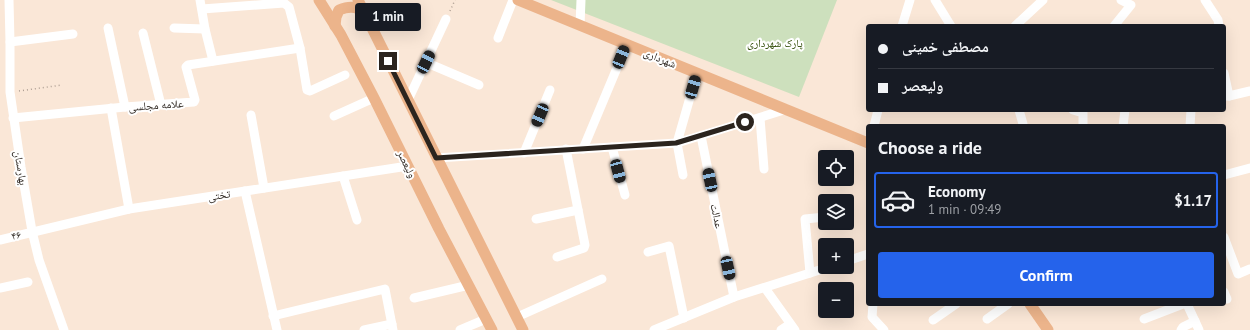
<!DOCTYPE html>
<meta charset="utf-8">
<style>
body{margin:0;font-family:"PT Sans","Noto Naskh Arabic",sans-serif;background:#242831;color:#f1f3f6;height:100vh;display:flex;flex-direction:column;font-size:15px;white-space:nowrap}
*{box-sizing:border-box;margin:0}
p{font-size:13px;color:#9ea1a6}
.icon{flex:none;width:22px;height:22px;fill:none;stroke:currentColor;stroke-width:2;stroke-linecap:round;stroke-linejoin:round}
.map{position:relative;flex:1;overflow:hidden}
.panel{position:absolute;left:866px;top:124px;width:360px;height:182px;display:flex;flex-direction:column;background:#171b24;border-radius:4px;box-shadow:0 4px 16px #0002}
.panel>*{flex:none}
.banner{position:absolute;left:866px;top:24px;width:360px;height:88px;border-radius:4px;box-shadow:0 4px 16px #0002;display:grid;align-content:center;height:88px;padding:0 12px;background:#171b24}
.controls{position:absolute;left:818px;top:150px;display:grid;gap:8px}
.controls a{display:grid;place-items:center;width:36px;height:36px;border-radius:4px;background:#171b24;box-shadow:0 4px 16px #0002;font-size:20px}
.end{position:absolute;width:18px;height:18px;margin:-9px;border:5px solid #2b241e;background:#fff;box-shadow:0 0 0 2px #fff}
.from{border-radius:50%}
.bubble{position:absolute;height:28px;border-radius:4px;background:#171b24;box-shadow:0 4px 16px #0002;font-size:13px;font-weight:700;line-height:28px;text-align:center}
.car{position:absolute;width:12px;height:24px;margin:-12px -6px;border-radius:5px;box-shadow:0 0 3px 1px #0007;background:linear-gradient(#222 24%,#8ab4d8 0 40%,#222 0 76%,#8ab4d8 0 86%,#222 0)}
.banner b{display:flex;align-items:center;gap:14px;height:38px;font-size:15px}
.banner b+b{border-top:1px solid #363941}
.banner i{width:10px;height:10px;background:#f1f3f6}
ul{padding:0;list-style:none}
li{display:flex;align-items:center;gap:12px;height:56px;margin:0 8px 6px;padding:0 4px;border:2px solid transparent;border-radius:4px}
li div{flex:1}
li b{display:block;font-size:15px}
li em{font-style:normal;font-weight:700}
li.selected{border-color:#2563eb}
li>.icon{width:36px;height:36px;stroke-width:1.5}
h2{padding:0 12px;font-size:18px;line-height:48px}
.action{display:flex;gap:8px;margin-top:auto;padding:8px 12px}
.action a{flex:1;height:46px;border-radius:4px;background:#2563eb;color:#fff;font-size:16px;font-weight:700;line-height:46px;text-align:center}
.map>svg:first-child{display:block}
</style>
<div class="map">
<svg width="1250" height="330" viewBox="0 0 1250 330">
<rect width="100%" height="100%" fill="#fae7d7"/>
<path fill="#cde0bd" d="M551,0H837L799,97Z"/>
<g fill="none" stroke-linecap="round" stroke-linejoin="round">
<g stroke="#ae9f93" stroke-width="1.5" stroke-dasharray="1 3" stroke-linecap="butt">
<path d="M450,11L455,0"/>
<path d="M19,91L62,85"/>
</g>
<g stroke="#fff" stroke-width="9">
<path d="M9,0L10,42V92L21,167L32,231L39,260L64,330"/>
<path d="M200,0L205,29L213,61"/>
<path d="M935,0L951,26"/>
<path d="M1205,0L1218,20L1219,26"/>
<path d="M202,9L284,3L289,7L300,48L307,90L310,91L345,75"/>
<path d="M580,25L581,0"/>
<path d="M902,26L910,0"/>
<path d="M1015,26L1043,0"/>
<path d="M1114,26L1131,5L1121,0"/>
<path d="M108,28L125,107"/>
<path d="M174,28L205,29"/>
<path d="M143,33L161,105"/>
<path d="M498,38L513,0"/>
<path d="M10,42L73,34"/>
<path d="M425,62L479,85"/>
<path d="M1224,73L1229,96"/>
<path d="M1224,96H1229L1250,91"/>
<path d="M408,100L446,19"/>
<path d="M111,108L129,209"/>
<path d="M1019,110L1023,124"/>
<path d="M1073,110L1083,113V126"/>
<path d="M251,115L264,188"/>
<path d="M334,116L374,98"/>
<path d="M13,118L125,107L194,102L195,100L186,67L188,65L300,48"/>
<path d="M760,118L764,169"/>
<path d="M874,126L878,110"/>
<path d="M1123,126L1125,110"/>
<path d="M1190,126L1191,110"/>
<path d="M701,136L734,297"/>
<path d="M612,147L625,195"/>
<path d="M583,149L627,44"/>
<path d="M524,153L550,90"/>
<path d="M436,158L677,143L787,109"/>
<path d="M683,175L677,143L697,73"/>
<path d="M1224,175L1250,168"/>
<path d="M343,176L357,220"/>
<path d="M245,191L277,330"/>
<path d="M536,219L578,210"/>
<path d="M1224,237L1238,274L1250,269"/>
<path d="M0,240L129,209L408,166"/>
<path d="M648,252L669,246L684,318"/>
<path d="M557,257L584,248L585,245L566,149"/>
<path d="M847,261L868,254"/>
<path d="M810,273L805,219L825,217"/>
<path d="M0,288L28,282"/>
<path d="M765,288L795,330"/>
<path d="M1224,292L1227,299"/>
<path d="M414,298L469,285"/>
<path d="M873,304L872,317L884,330"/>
<path d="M1187,304L1199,330"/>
<path d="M273,316L385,289L393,330"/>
<path d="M517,317L602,279"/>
<path d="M987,319L1008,304"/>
<path d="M1144,319L1183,304"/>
<path d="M933,320L956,304"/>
<path d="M364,330L392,324"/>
<path d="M460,330L486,319"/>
<path d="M654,330L734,297L829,267"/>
<path d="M781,330L790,324"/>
<path d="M1181,330L1183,327L1195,321"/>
</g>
<g stroke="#ecb48b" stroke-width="11">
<path d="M319,0L341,35L374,98L439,229L492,330"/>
<path d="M358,0L523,330"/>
<path d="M518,0L868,143"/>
<path d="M335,26L336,17L339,10C349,6 355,6 364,12"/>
<path d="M1030,304L1048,330"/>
</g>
</g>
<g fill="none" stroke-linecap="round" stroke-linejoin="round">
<path stroke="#2b241e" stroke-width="5" d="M388,61L436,158L676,143L745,122"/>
</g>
<g text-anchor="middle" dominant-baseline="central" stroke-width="4" stroke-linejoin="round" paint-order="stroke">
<g font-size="11" fill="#2e4a04" stroke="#fff">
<text x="775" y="43">پارک شهرداری</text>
</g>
<g font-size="11" fill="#2b241e" stroke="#fff">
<text transform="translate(660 58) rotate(22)">شهرداری</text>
<text transform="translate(156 105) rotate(-4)">علامه مجلسی</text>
<text transform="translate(407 164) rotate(64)">ولیعصر</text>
<text transform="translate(21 168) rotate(81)">بهارستان</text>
<text transform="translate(219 195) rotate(-9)">تختی</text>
<text transform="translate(717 216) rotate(78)">عدالت</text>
<text transform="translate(16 235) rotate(-14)">۴۶</text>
</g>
</g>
</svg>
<div class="controls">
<a><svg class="icon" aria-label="locate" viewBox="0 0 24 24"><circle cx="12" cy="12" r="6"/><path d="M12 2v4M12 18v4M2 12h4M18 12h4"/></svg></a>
<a><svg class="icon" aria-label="layers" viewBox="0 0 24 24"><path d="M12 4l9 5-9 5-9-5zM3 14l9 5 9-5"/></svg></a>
<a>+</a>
<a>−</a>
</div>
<i class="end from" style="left:745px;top:122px"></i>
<i class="end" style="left:388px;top:61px"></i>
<div class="bubble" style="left:355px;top:3px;width:66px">1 min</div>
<i class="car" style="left:621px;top:57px;rotate:22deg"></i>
<i class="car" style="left:426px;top:62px;rotate:26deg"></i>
<i class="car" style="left:693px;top:87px;rotate:16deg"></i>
<i class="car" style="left:540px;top:115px;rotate:203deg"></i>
<i class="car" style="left:618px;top:171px;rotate:165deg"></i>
<i class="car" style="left:710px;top:180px;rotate:348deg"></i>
<i class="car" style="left:728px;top:268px;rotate:168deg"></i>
<div class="banner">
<b><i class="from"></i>مصطفی خمینی</b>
<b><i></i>ولیعصر</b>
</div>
<section class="panel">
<h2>Choose a ride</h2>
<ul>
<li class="selected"><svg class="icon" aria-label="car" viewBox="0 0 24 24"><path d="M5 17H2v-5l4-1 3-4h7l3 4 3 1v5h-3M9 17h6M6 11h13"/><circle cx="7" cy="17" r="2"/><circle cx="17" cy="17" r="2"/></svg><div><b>Economy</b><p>1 min · 09:49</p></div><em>$1.17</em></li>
</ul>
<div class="action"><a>Confirm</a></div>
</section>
</div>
